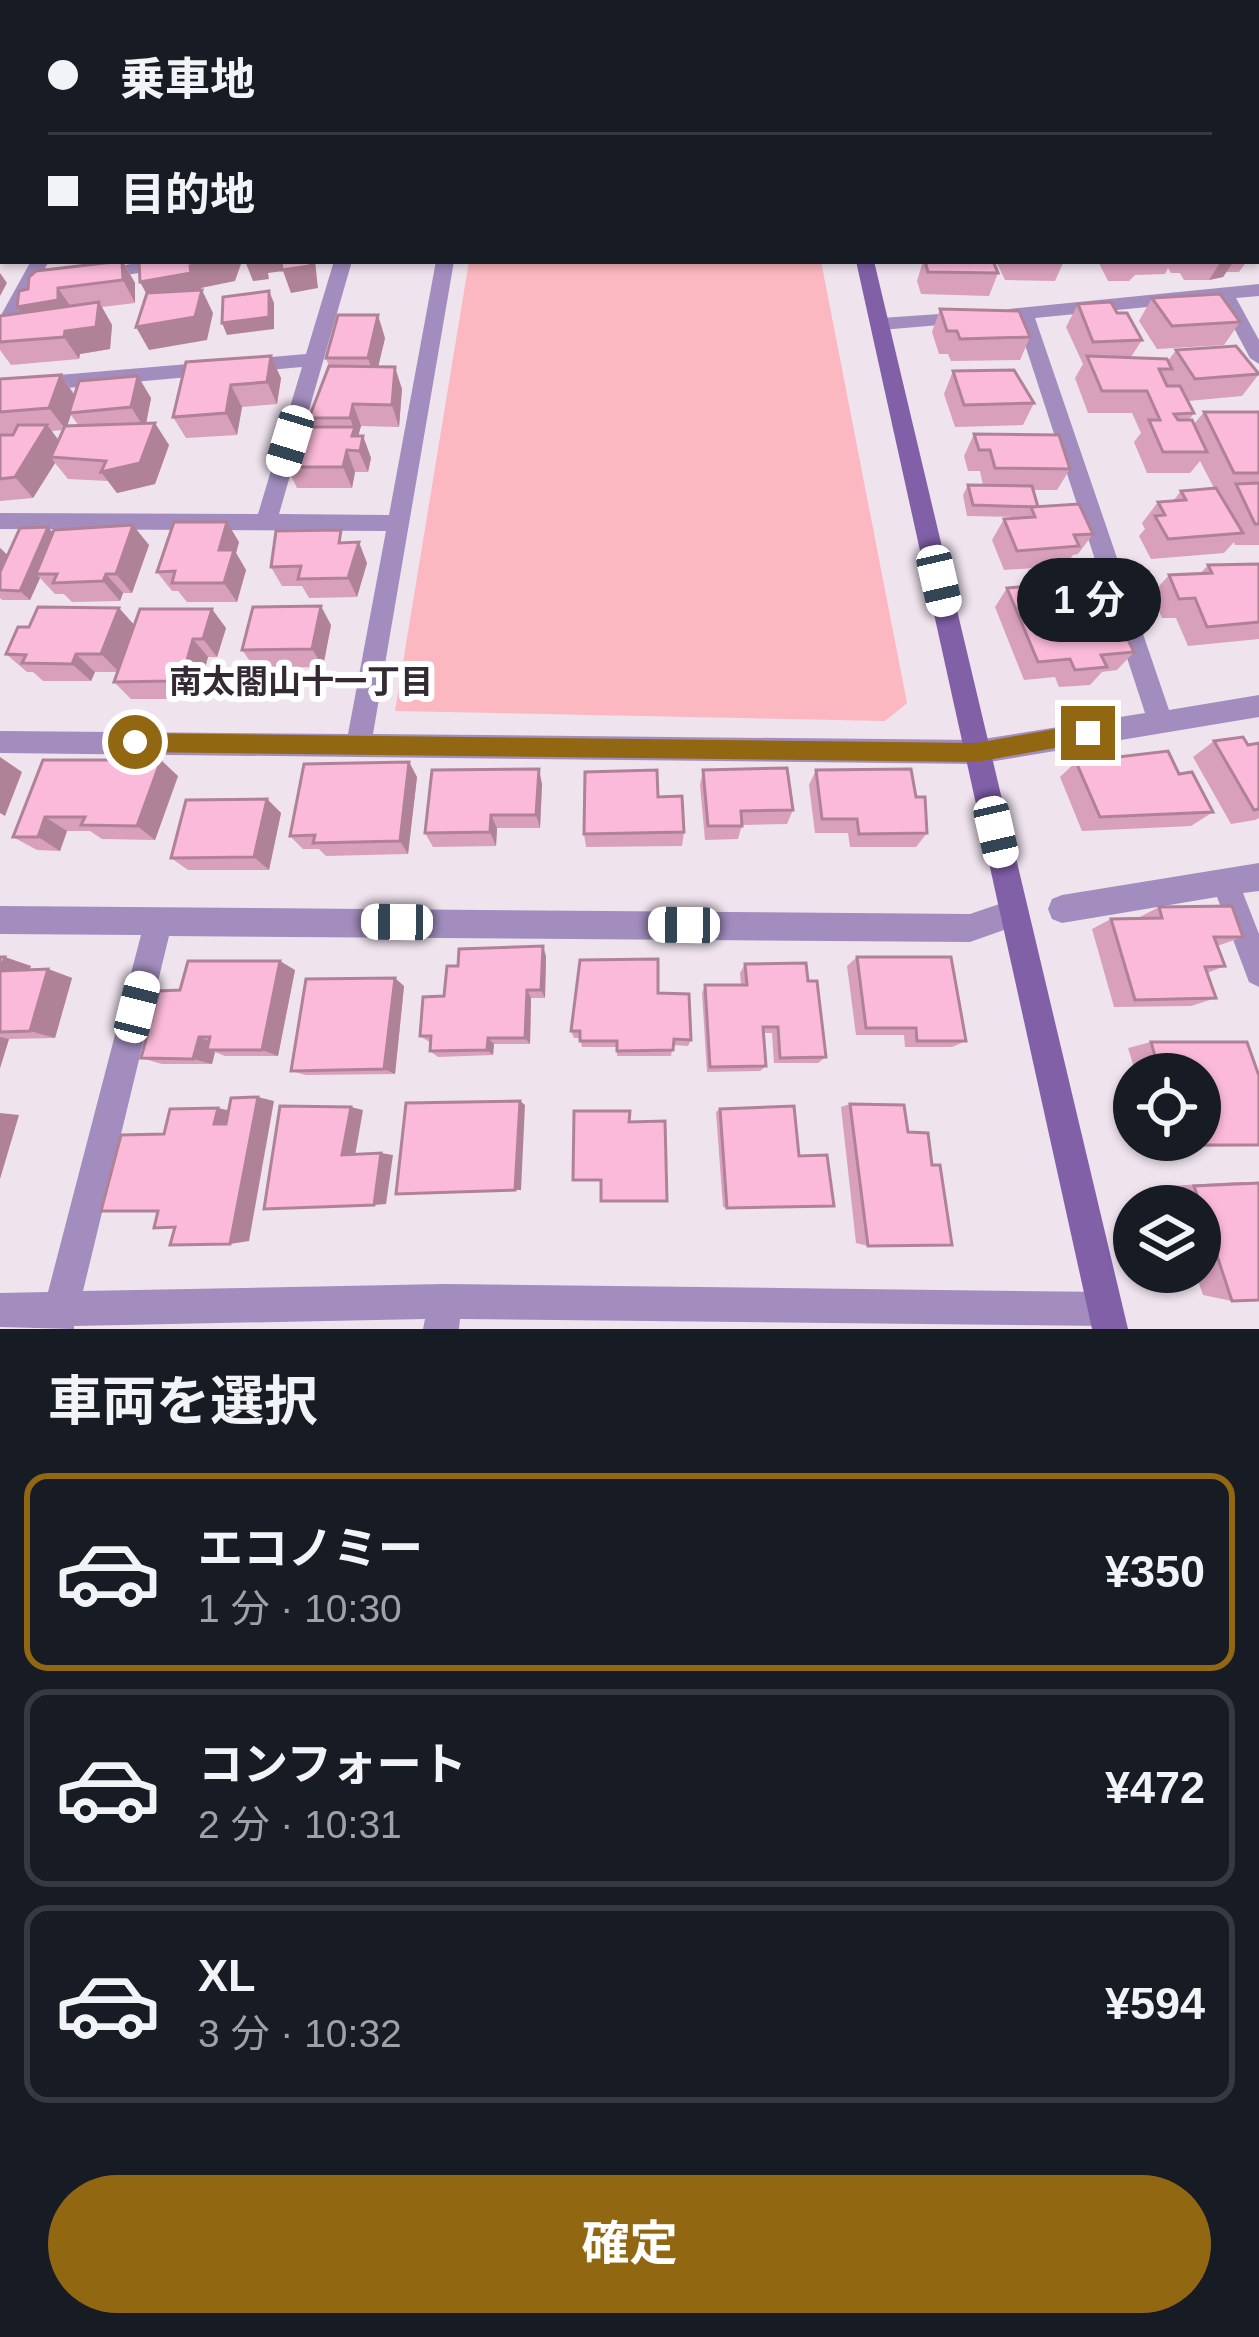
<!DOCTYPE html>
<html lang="ja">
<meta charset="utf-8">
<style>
body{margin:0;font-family:Arial,"Noto Sans JP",sans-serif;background:#242831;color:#f1f3f6;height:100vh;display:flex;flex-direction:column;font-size:45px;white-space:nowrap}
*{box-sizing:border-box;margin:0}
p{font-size:39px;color:#9ea1a6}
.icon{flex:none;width:66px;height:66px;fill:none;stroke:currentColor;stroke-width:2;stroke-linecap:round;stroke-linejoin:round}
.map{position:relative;height:1329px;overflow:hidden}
.sheet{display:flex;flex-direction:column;background:#171b24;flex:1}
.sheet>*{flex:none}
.top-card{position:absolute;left:0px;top:0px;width:1260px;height:264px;box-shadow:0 3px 9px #0004;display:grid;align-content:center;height:264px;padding:0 48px;background:#171b24}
.controls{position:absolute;left:1113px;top:1053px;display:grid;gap:24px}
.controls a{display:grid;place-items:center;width:108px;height:108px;border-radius:50%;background:#171b24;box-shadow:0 3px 9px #0004;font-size:60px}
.end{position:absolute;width:54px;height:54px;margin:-27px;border:15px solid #926711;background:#fff;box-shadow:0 0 0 6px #fff}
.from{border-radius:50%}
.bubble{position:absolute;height:84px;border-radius:42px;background:#171b24;box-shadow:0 3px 9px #0004;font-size:39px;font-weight:700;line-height:84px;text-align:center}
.car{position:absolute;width:36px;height:72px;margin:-36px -18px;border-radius:15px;box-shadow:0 0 9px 3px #0007;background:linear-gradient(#fff 24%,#345 0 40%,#fff 0 76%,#345 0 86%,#fff 0)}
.top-card b{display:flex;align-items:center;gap:42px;height:114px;font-size:45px}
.top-card b+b{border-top:3px solid #363941}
.top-card i{width:30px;height:30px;background:#f1f3f6}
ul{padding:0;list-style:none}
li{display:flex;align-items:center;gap:36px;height:198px;margin:0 24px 18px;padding:0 24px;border:6px solid #363941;border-radius:24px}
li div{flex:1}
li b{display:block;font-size:45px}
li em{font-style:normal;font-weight:700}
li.on{border-color:#926711}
li>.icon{width:108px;height:108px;stroke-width:1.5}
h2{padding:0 48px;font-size:54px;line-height:144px}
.cta{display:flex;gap:24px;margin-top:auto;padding:24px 48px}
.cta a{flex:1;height:138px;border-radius:72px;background:#926711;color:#fff;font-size:48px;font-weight:700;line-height:138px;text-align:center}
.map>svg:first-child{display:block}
</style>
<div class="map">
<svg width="1259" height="1329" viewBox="0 0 1259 1329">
<rect width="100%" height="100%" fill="#efe3ee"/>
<path fill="#ebd9eb" d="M833,0H1259V57L1257,3Z"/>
<path fill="#fbb8c0" d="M469,261H821L907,703L885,721L395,711Z"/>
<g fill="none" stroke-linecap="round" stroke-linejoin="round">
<g fill="#a28dbe" fill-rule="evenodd">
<rect x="491" y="0" width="12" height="3"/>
<rect x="1257" y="65" width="2" height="8"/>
<path d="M1259,124V139L1257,140V125Z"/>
<rect x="0" y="216" width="3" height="10"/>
<rect x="1257" y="229" width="2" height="10"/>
<path d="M31,261H49L9,334L0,340V317Z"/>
<path d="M148,261H189L180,266L97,280L88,275L97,270Z"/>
<path d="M334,261H352L279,514L389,515L436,261H454L373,734L977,740L1145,713L1017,320L1003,319L1000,315L1009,309L1259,284V296L1236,298L1259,340V364L1250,358L1219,300L1035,318L1169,710L1259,695V717L977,764L0,753V731L348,734L386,531L0,529V513L258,514L302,367L0,394V380L306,354Z"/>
<path d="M969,312L978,318L975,322L881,330L872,324L881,318Z"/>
<path d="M1259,863V891L1243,893L1259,934V987L1249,982L1217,897L1062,923L1052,919L1048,909L1052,899L1062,895Z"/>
<path d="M1014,899L1024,903L1028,913L1024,923L970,942L169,936L83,1291L444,1284L1106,1292L1118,1297L1123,1309L1118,1321L1106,1326L460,1319L459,1329H423L425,1319L74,1326V1329L0,1327V1293L48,1292L141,935L0,934V906L970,914Z"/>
</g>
<g fill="#8160a8" fill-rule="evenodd">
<rect x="798" y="0" width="12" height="3"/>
<path d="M856,261H874L1128,1329H1092Z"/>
</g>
</g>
<g fill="#d8a0bb" fill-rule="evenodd">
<rect x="0" y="4" width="3" height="68"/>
<rect x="0" y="96" width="3" height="44"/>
<path d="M123,261L135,283V303L102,307L112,325L110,349L80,354L79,359L11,365L0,350V317L21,313L17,307L28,289Z"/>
<path d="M923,261H993L998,273L989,296L921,294L917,281Z"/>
<path d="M996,261H1064L1055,281L1005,280Z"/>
<path d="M1098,261H1247L1239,272H1226L1223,277L1209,280H1184L1180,273H1171L1168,268L1165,274L1135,275L1129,281H1108Z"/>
<path d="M1152,298L1240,322L1224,345L1157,349L1139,321Z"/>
<path d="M1078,304L1117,313L1142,340L1131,357L1168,361L1176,350L1259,374L1242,396L1188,401L1194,413L1189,420L1194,424L1204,412H1259V545H1235L1234,542L1224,553L1151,559L1139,536L1145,529L1142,523L1158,502L1173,501L1181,491L1214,488L1200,461L1190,473H1147L1134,442L1141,433L1132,413H1088L1075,378L1083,364L1066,327Z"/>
<path d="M940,309L1030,337L1020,360L951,361L948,354H939L932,332Z"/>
<path d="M385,338L378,367L402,389L399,427L361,426L358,436H363L371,458L368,472H355L352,488H297L287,467L313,427L309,418L329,366L326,358Z"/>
<path d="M186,362L281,378L277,404L242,407L237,435L186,438L173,417Z"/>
<path d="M953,371L1034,403L1023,425L955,427L944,394Z"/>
<path d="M61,375L75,395L151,398L146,423L169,445L155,484L117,493L108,481L68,479L55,463L33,498L0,501V435L14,434L0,435V379ZM71,415L79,426H67ZM63,430L58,440L52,431Z"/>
<path d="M974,434L1070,469L1057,490H1033L1038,506L1093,534L1078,554L1073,555L1065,566L1004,570L992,540L1004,519L1024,517L967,516L963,495L968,485H983L980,471H968L964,456Z"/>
<path d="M48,527L53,533L149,545L132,593H123L120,601L72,602L64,594H55L40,578L30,600H2L0,598V548L8,555Z"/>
<path d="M239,542L236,553L246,570L237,602H187L178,591H172L157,572Z"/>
<path d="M367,563L357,597L309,598L302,586H282L271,567Z"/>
<path d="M1259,564V639L1188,646L1176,618H1162L1152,594L1169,575L1200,574L1208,565Z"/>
<path d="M1007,588L1134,652L1117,670L1102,672L1090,685L1059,687L1055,677L1024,680L995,607Z"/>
<path d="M119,608L134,625L226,628L217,657H208L201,682H191L186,699H131L114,682L117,672H95L91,681H43L33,672H27L6,654L29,627Z"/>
<path d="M331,625L323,667L255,668L242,650Z"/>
<path d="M1214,741L1248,745L1259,743V818L1255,820L1231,824L1193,757Z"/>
<path d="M43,760L178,776L155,840L102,839L90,831H67L60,851L37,850L13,837Z"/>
<path d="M409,762L417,777L408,854L326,856L319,849H303L290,836Z"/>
<path d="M1076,762L1179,774L1213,812L1191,826L1082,831L1060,777Z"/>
<path d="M703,770L793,810L787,824L742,825L738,839L705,840L700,785Z"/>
<path d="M816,770L916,797L927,833L916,847H850L848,833H815L809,785Z"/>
<path d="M542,784L540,828H497L496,846L433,847L425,833Z"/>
<path d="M267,799L281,813L269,870H188L171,858Z"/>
<path d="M684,832L682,846L586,847L584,834Z"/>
<path d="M1159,907L1243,937L1217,946L1225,966L1207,973L1216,998L1191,1006L1114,1007L1092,929L1111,919L1138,918Z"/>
<path d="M546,956L545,998H531L530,1044H494L493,1055L438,1057L430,1051L431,1043L420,1036Z"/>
<path d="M0,957L31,966L29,970L48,969L72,978L55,1038L9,1039L0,1068Z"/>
<path d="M857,957L966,1041L952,1047H905L904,1035H856L847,966Z"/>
<path d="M745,964L808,981L826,1057L818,1063H774L772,1033H763L766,1066L760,1071L707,1072L702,993L705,985H741L740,973Z"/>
<path d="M295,970L278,1056H225L215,1052L212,1064H162L141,1058L180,990Z"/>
<path d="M404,986L395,1074L306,1075L291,1071Z"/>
<path d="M658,993L691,1040L688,1046L673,1045L671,1056H617V1047H582L580,1038H574L571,1031Z"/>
<path d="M1151,1042L1259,1076V1146L1156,1147L1154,1140H1200V1074H1136L1128,1048Z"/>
<path d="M850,1104L908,1132L932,1165L868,1246L856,1243L841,1107Z"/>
<path d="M720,1109L799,1156L727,1208L723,1207L716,1112Z"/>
<path d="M1238,1182H1259L1232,1301L1203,1295L1195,1272H1200V1206H1175L1168,1186Z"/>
</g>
<g fill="#b08298">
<rect x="430" y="0" width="42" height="3"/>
<rect x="0" y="48" width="3" height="24"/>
<path d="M3,169V194L0,195V170Z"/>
<path d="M3,235V259L2,261L0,239Z"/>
<path d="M122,261L135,283V303L123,280Z"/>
<path d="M210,261H240L241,264L235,281L201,288L202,292V290L213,313L207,340L149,350L136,327L152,304L140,282Z"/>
<path d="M245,261H315L318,288L291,293L283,271L268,273L269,279L253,281Z"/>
<path d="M1221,261H1234L1223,277L1209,280Z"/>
<path d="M0,273L7,283L0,296Z"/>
<path d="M58,288L73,310L33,330L17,307Z"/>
<path d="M269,291L274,303V329L227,335L222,323Z"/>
<path d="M99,302L112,325L110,349L80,354L79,359L64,337L65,331Z"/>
<path d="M378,315L385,338L375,380L368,358Z"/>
<path d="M271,356L281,378L277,404L267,382Z"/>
<path d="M395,367L402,389L399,427L392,405Z"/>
<path d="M61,375L76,398L66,430L49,408Z"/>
<path d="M138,376L151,398L145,429L131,407Z"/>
<path d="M231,385L242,407L237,435L226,413Z"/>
<path d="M353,404L361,426L358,437L363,436L371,458L368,472L352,436L354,429L350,418Z"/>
<path d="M155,423L169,445L155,484L117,493L101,472Z"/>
<path d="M47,425L64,447L51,457L55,463L33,498L15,477Z"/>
<path d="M347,450L355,472L352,488L343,467Z"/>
<path d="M227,522L239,542L236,553L246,570L237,602L224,583L219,550Z"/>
<path d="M133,525L149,545L132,593L116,574Z"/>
<path d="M48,527L57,538L36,574L40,578L30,600L20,591Z"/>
<path d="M359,542L367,563L357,597L348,578Z"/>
<path d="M0,548L15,563L0,587Z"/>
<path d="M106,574L123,593L120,601L103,581Z"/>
<path d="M321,606L331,625L323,667L312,649Z"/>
<path d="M119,608L136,627L119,672L101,654Z"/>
<path d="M212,609L226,628L217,657L203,639Z"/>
<path d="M193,639L208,657L201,682L186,664Z"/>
<path d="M76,654L95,672L91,681L72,664Z"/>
<path d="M175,664L191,682L186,699L170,681Z"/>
<path d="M0,757L22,772L5,816L0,813Z"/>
<path d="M161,760L178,776L155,840L137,826Z"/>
<path d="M409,762L417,777L408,854L400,841Z"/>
<path d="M539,769L542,784L540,828L536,815Z"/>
<path d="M267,799L281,813L269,870L254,857Z"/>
<path d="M491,815L497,828L496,846L490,832Z"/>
<path d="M45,817L67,831L60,851L38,837Z"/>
<path d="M543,946L546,956L545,998L541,990Z"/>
<path d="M5,957L31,966L26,980L0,971Z"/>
<path d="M280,961L295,970L278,1056L262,1050Z"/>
<path d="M48,969L72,978L55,1038L30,1031Z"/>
<path d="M395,978L404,986L395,1074L384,1069Z"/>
<path d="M527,990L531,998L530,1044L525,1038Z"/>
<path d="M0,1037L9,1039L0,1068Z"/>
<path d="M199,1037L217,1044L207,1050L215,1052L212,1064L193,1059Z"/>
<path d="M488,1038L494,1044L493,1055L487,1050Z"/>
<path d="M258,1097L274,1101L249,1241L230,1244Z"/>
<path d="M520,1101L525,1105L521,1190H515Z"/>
<path d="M351,1107L363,1110L355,1156L342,1155Z"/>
<path d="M218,1108L236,1112L233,1127L214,1124Z"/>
<path d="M0,1113L19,1115L0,1179Z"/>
<path d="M381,1153L393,1155L386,1204L374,1205Z"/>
</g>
<g fill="#fbbad9" stroke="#b08298" stroke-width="3">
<path d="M37,0H63V3H12Z"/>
<path d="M376,0H408L409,3H372V1Z"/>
<path d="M619,0H631L633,3H603Z"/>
<path d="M686,0H728L731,3H688Z"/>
<path d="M736,0H766L769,3H739Z"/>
<rect x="0" y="4" width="3" height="16"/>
<rect x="0" y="96" width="3" height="20"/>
<path d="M0,149H3V169L0,170Z"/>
<path d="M122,261L123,280L58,288V300L17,307L19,291L28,289L29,277L36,271Z"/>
<path d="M139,261H210L190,266L191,273L140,282Z"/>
<path d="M281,261H310V266L282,270Z"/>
<path d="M925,261H993L998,273L928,272Z"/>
<path d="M202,290L195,317L136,327L147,293Z"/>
<path d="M269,291V317L222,323L223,297Z"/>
<path d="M1220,294L1240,322L1172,326L1152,298Z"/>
<path d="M99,302L96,327L65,331L64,337L0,342V316Z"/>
<path d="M1111,302L1117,313H1127L1142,340L1093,342L1078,304Z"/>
<path d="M940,309L1019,311L1030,337L960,339L957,331H947Z"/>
<path d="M338,315H378L368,358H326Z"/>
<path d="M1236,346L1259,374L1195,379L1176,350Z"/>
<path d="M271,356L267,382L231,385L226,413L173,417L186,362Z"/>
<path d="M1087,356L1167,359L1172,369H1159L1167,386H1180L1194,413L1174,414L1178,420H1192L1207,452H1163L1149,420H1160L1147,391H1102Z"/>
<path d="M329,366L395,367L392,405L353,404L350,418H309Z"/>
<path d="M1014,370L1034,403L964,405L953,371Z"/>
<path d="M61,375L49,408L0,412V379Z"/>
<path d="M138,376L131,407L69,413L79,381Z"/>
<path d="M1204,412H1259V473H1234Z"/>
<path d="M155,423L140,463L101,472L106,461L51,457L65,426Z"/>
<path d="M18,425H47L15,477L0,479V435H13Z"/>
<path d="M298,427H355L352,436H363L360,451L347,450L343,467H287Z"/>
<path d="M974,434L1059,435L1070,469L995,468L990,450H979Z"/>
<path d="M1259,483V524H1255L1236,484Z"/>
<path d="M968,485L1032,486L1038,507L973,505Z"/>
<path d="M1216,488L1243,533L1168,539L1155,516L1165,515L1158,502L1186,500L1181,491Z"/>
<path d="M1079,504L1093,534L1074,535L1079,546L1017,551L1004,519L1035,517L1031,507Z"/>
<path d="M174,522H227L219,550H234L224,583H172L175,571L157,572Z"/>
<path d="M133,525L116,574H106L103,581L53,583L57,574H36L54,530Z"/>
<path d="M48,527L20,591L0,590V572L20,528Z"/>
<path d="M341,530L339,543L359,542L348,578L298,579L301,566L271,567L276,531Z"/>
<path d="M1259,564V622L1207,627L1195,598L1179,599L1169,575L1212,573L1208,565Z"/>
<path d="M1099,580L1134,652L1101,655L1107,667L1075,670L1070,659L1038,662L1007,588Z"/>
<path d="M321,606L312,649L242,650L253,607Z"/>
<path d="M38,607L119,608L101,654H76L72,664L22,663L26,655L6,654L18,627H29Z"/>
<path d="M140,609H212L203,639H193L186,664H175L170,681L114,682Z"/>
<path d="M1243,737L1248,745L1259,743V809L1254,810L1214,741Z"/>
<path d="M1168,751L1179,774L1192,772L1213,812L1100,817L1076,762Z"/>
<path d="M43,760H161L137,826L81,825L85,817H45L38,837H13Z"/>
<path d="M409,762L400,841L313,843L315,835L290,836L304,764Z"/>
<path d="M787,768L793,810L741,811L742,826H708L703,770Z"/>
<path d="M539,769L536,815H491L490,832L425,833L432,770Z"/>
<path d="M911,769L916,797H925L927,833L859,834L857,819H822L816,770Z"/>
<path d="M657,770L658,797L682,796L684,832L584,834L585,772Z"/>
<path d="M267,799L254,857L171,858L186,800Z"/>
<path d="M1232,906L1243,937H1214L1225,966L1205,967L1216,998L1135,1000L1111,919L1162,918L1159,907Z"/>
<path d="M543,946L541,990H527L525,1038H488L487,1050L430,1051L431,1036H420L423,997L444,996L447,966H458L459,949Z"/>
<path d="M0,957H5L0,971L48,969L30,1031L0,1032Z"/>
<path d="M857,957H951L966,1041H917L916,1028H866Z"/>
<path d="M658,959V993L689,994L691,1040L674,1039L673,1050L617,1051V1041H580V1031H571L580,960Z"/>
<path d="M188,961H280L262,1050H207L210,1037H199L193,1059L141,1058L159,991L180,990Z"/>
<path d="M806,963L808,981H817L826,1057L780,1058L778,1027H763L766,1066L710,1067L705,985H747L745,964Z"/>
<path d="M395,978L384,1069L291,1071L306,979Z"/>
<path d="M1151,1042H1247L1259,1076V1145H1181L1180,1140H1200V1074H1160Z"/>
<path d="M258,1097L230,1244L170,1245L175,1227L154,1228L158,1211H101L121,1135L164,1134L170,1109L218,1108L214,1124H226L231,1098Z"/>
<path d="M520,1101L515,1190L396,1194L406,1103Z"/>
<path d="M850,1104L904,1105L908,1132L928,1133L932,1165H940L952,1245L868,1246Z"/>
<path d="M280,1106L351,1107L342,1155L381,1153L374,1205L264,1209Z"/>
<path d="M794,1106L799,1156L827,1155L834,1206L727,1208L720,1109Z"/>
<path d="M574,1111H630L629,1122L665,1121L667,1201H601V1180H573Z"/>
<path d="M1259,1183V1300L1232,1301L1194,1186Z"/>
</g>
<path fill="#926711" d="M1088,723L1098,733L1088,742L977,762L135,752L124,742L135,733L977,743Z"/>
<g text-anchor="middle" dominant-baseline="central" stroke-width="12" stroke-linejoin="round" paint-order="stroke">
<g font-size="33" font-weight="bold" fill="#332a33" stroke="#fff">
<text x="301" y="681">南太閤山十一丁目</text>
</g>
</g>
</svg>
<div class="controls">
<a><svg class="icon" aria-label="locate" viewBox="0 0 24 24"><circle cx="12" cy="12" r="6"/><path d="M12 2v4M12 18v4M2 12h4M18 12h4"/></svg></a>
<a><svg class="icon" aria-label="layers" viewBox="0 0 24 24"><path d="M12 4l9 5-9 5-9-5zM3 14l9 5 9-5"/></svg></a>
</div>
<i class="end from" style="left:135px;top:742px"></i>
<i class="end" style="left:1088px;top:733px"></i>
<div class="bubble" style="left:1017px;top:558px;width:144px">1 分</div>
<i class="car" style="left:290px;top:441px;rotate:197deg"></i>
<i class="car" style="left:939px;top:581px;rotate:167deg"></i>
<i class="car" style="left:996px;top:832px;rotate:167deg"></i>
<i class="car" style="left:397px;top:922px;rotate:271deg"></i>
<i class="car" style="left:684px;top:925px;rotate:271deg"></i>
<i class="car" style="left:137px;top:1007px;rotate:14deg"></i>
<div class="top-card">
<b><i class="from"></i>乗車地</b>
<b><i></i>目的地</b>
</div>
</div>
<section class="sheet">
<h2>車両を選択</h2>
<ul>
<li class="on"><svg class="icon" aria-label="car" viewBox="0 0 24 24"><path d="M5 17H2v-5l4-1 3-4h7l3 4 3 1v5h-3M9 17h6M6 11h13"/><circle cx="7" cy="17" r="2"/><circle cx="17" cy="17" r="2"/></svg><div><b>エコノミー</b><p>1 分 · 10:30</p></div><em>¥350</em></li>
<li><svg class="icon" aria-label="car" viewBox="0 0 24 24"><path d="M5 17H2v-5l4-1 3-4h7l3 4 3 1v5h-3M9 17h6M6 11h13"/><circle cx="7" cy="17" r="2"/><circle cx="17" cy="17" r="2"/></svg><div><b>コンフォート</b><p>2 分 · 10:31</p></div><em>¥472</em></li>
<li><svg class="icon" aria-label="car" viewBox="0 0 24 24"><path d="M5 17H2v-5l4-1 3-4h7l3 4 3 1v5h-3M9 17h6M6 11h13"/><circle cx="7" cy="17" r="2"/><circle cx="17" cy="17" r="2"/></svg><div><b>XL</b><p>3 分 · 10:32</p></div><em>¥594</em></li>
</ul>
<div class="cta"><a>確定</a></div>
</section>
